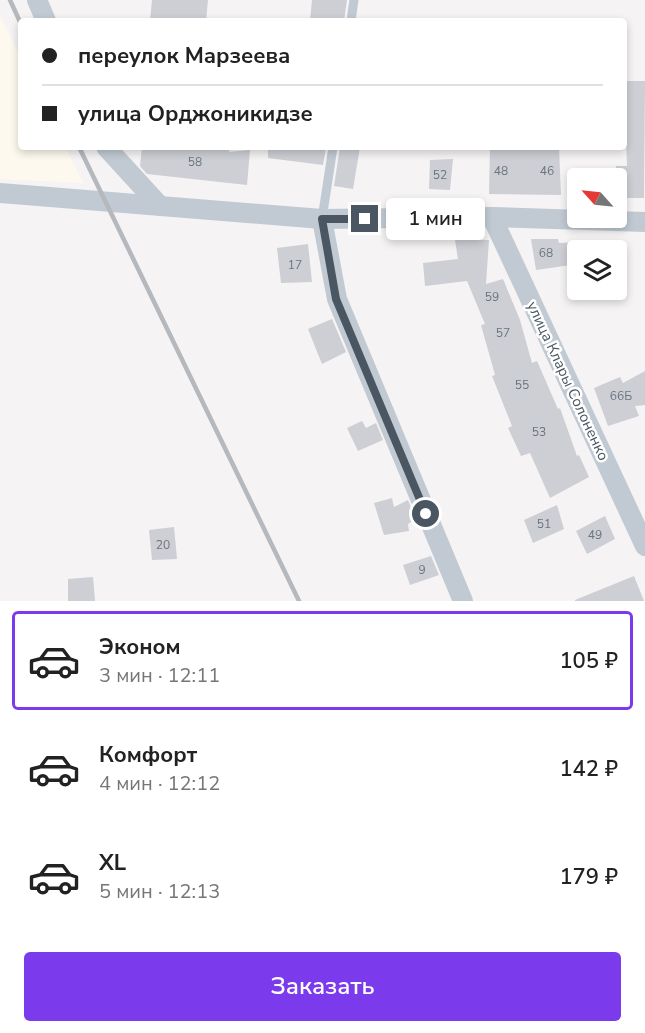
<!DOCTYPE html>
<html lang="ru">
<meta charset="utf-8">
<style>
body{margin:0;font-family:"Nunito Sans",sans-serif;background:#f2f2f2;color:#222;height:100vh;display:flex;flex-direction:column;font-size:22px;white-space:nowrap}
*{box-sizing:border-box;margin:0}
p{font-size:20px;color:#767676}
.icon{flex:none;width:33px;height:33px;fill:none;stroke:currentColor;stroke-width:2;stroke-linecap:round;stroke-linejoin:round}
.map{position:relative;height:601px;overflow:hidden}
.side{display:flex;flex-direction:column;background:#fff;flex:1}
.side>*{flex:none}
.top-card{position:absolute;left:18px;top:18px;width:609px;height:132px;border-radius:6px;box-shadow:0 3px 9px #0003;display:grid;align-content:center;height:132px;padding:0 24px;background:#fff}
.needle{width:39px;rotate:297deg}
.fabs{position:absolute;left:567px;top:168px;display:grid;gap:12px}
.fabs a{display:grid;place-items:center;width:60px;height:60px;border-radius:6px;background:#fff;box-shadow:0 3px 9px #0003;font-size:30px}
.end{position:absolute;width:27px;height:27px;margin:-14px;border:8px solid #4a5661;background:#fff;box-shadow:0 0 0 3px #fff}
.from{border-radius:50%}
.bubble{position:absolute;height:42px;border-radius:6px;background:#fff;box-shadow:0 3px 9px #0003;font-size:20px;font-weight:600;line-height:42px;text-align:center}
.top-card b{display:flex;align-items:center;gap:21px;height:57px;font-size:22px}
.top-card b+b{border-top:2px solid #e0e0e0}
.top-card i{width:15px;height:15px;background:#222}
ul{padding:10px 0 0;list-style:none}
li{display:flex;align-items:center;gap:18px;height:99px;margin:0 12px 9px;padding:0 12px;border:3px solid transparent;border-radius:6px}
li div{flex:1}
li b{display:block;font-size:22px}
li em{font-style:normal;font-weight:600}
li.active{border-color:#7c3aed}
li>.icon{width:54px;height:54px;stroke-width:1.5}
.action{display:flex;gap:12px;margin-top:auto;padding:12px 24px}
.action a{flex:1;height:69px;border-radius:6px;background:#7c3aed;color:#fff;font-size:24px;font-weight:600;line-height:69px;text-align:center}
.map>svg:first-child{display:block}
</style>
<div class="map">
<svg width="645" height="601" viewBox="0 0 645 601">
<rect width="100%" height="100%" fill="#f5f3f3"/>
<path fill="#fdf9ef" d="M0,16L21,58V147H65L83,183L0,179Z"/>
<g fill="#cdcfd5">
<path d="M152,0H208L206,21H150Z"/>
<path d="M312,0H347L344,21H310Z"/>
<path d="M624,81H645L644,198H616V166H627Z"/>
<path d="M142,147H230L229,152L250,150L247,185L147,174L140,166Z"/>
<path d="M268,147H326L323,165L268,158Z"/>
<path d="M340,147H360L353,189L334,186Z"/>
<path d="M490,147H559L561,195L489,194Z"/>
<path d="M453,159L450,190L429,189L430,160Z"/>
<path d="M531,239H558L559,243L578,242V264L536,270Z"/>
<path d="M455,240H489L486,284L503,279L520,320L532,363L537,361L558,409L560,408L577,456L579,455L589,477L550,498L530,453L521,456L508,428L512,426L492,376L495,375L481,325L485,324L467,281L425,286L423,263L458,259Z"/>
<path d="M308,244L312,282L281,283L277,248Z"/>
<path d="M332,319L346,352L322,364L308,329Z"/>
<path d="M645,371V405L635,406L639,416L608,426L594,388L620,377L623,383Z"/>
<path d="M362,421L366,428L376,423L383,440L358,451L347,428Z"/>
<path d="M392,498L394,507L408,500L416,519L408,524L409,531L384,535L374,503Z"/>
<path d="M557,505L564,529L533,543L524,520Z"/>
<path d="M605,516L615,539L587,554L576,531Z"/>
<path d="M174,527L177,559L152,560L149,530Z"/>
<path d="M431,556L439,575L410,585L403,565Z"/>
<path d="M634,576L644,601H575V600Z"/>
<path d="M93,577L95,601H68V579Z"/>
</g>
<g fill="none" stroke-linecap="round" stroke-linejoin="round">
<g stroke="#c1cad2" stroke-width="9">
<path d="M351,21L354,0"/>
<path d="M322,219L333,147"/>
</g>
<g stroke="#c1cad2" stroke-width="20">
<path d="M37,0L46,21"/>
<path d="M106,147L160,206"/>
<path d="M0,193L322,219L492,217L645,222"/>
<path d="M492,217L645,546"/>
<path d="M322,219L337,299L463,601"/>
</g>
<g stroke="#b5b8bd" stroke-width="4.5">
<path d="M10,0L21,24"/>
<path d="M79,147L299,601"/>
</g>
</g>
<g fill="none" stroke-linecap="round" stroke-linejoin="round">
<path stroke="#4a5661" stroke-width="8" d="M365,219H322L336,299L426,514"/>
</g>
<g text-anchor="middle" dominant-baseline="central" stroke-width="5" stroke-linejoin="round" paint-order="stroke">
<g font-size="12" fill="#6b747e">
<text x="195" y="162">58</text>
<text x="501" y="171">48</text>
<text x="547" y="171">46</text>
<text x="440" y="175">52</text>
<text x="546" y="253">68</text>
<text x="295" y="265">17</text>
<text x="492" y="297">59</text>
<text x="503" y="333">57</text>
<text x="522" y="385">55</text>
<text x="621" y="396">66Б</text>
<text x="539" y="432">53</text>
<text x="544" y="524">51</text>
<text x="595" y="535">49</text>
<text x="163" y="545">20</text>
<text x="422" y="570">9</text>
</g>
<g font-size="15" fill="#4a5661" stroke="#fff">
<text transform="translate(568 381) rotate(65)">улица Клары Солоненко</text>
</g>
</g>
</svg>
<div class="fabs">
<a><svg class="needle" viewBox="-14 -14 28 28"><path d="M0-13l5 13h-10z" fill="#e53935"/><path d="M0 13l5-13h-10z" fill="#767676"/></svg></a>
<a><svg class="icon" aria-label="layers" viewBox="0 0 24 24"><path d="M12 4l9 5-9 5-9-5zM3 14l9 5 9-5"/></svg></a>
</div>
<i class="end from" style="left:426px;top:514px"></i>
<i class="end" style="left:365px;top:219px"></i>
<div class="bubble" style="left:386px;top:198px;width:99px">1 мин</div>
<div class="top-card">
<b><i class="from"></i>переулок Марзеева</b>
<b><i></i>улица Орджоникидзе</b>
</div>
</div>
<section class="side">
<ul>
<li class="active"><svg class="icon" aria-label="car" viewBox="0 0 24 24"><path d="M5 17H2v-5l4-1 3-4h7l3 4 3 1v5h-3M9 17h6M6 11h13"/><circle cx="7" cy="17" r="2"/><circle cx="17" cy="17" r="2"/></svg><div><b>Эконом</b><p>3 мин · 12:11</p></div><em>105 ₽</em></li>
<li><svg class="icon" aria-label="car" viewBox="0 0 24 24"><path d="M5 17H2v-5l4-1 3-4h7l3 4 3 1v5h-3M9 17h6M6 11h13"/><circle cx="7" cy="17" r="2"/><circle cx="17" cy="17" r="2"/></svg><div><b>Комфорт</b><p>4 мин · 12:12</p></div><em>142 ₽</em></li>
<li><svg class="icon" aria-label="car" viewBox="0 0 24 24"><path d="M5 17H2v-5l4-1 3-4h7l3 4 3 1v5h-3M9 17h6M6 11h13"/><circle cx="7" cy="17" r="2"/><circle cx="17" cy="17" r="2"/></svg><div><b>XL</b><p>5 мин · 12:13</p></div><em>179 ₽</em></li>
</ul>
<div class="action"><a>Заказать</a></div>
</section>
